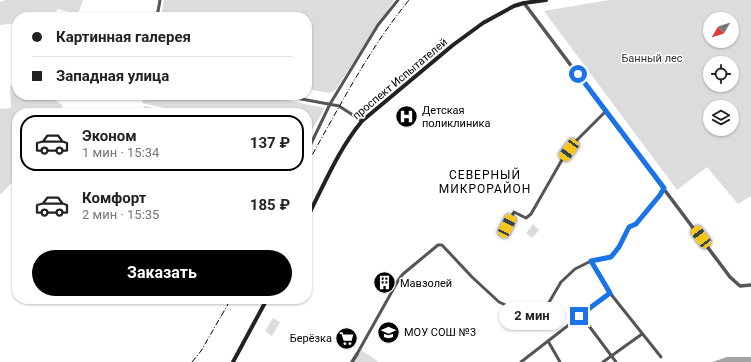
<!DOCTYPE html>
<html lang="ru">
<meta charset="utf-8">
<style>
body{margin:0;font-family:Roboto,sans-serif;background:#f2f2f2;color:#222;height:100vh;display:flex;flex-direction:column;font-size:15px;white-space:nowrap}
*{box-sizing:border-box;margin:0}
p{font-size:13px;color:#767676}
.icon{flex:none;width:22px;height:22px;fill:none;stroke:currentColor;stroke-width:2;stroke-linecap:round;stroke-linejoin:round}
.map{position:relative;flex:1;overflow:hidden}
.drawer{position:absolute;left:12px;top:108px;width:300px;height:196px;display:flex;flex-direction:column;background:#fff;border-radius:16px;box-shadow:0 1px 3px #0004}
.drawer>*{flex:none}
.hud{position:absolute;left:12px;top:12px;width:300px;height:88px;border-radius:16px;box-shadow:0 1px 3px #0004;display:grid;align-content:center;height:88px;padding:0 20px;background:#fff}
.needle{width:26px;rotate:231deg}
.controls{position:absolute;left:703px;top:12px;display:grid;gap:8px}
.controls a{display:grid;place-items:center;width:36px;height:36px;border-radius:50%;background:#fff;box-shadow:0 1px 3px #0004;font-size:20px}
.end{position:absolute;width:18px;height:18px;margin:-9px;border:5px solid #1a73e8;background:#fff;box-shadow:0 0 0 2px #fff}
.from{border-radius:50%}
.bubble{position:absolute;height:28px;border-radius:14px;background:#fff;box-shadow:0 1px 3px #0004;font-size:13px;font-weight:700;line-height:28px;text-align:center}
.car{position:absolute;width:12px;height:24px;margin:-12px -6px;border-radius:5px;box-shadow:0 0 3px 1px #0007;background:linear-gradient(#f5c518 24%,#345 0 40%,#f5c518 0 76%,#345 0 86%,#f5c518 0)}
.hud b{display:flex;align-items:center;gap:14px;height:38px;font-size:15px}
.hud b+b{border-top:1px solid #e0e0e0}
.hud i{width:10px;height:10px;background:#222}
ul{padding:7px 0 0;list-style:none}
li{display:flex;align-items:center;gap:12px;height:56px;margin:0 8px 6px;padding:0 12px;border:2px solid transparent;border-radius:16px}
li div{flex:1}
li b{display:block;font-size:15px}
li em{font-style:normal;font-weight:700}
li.current{border-color:#000}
li>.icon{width:36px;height:36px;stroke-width:1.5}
.primary-button{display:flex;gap:8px;margin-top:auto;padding:8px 20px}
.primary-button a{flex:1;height:46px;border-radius:24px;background:#000;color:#fff;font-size:16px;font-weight:700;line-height:46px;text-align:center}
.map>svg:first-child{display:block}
</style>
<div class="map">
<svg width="751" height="362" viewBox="0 0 751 362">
<rect width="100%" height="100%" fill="#fff"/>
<g fill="#dcdcdc" fill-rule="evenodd">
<path d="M5,0H83L78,14L57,9L56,17H17V23L0,25V2Z"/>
<path d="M164,0H394L336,89L330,93L307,89V17H161Z"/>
<path d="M609,0H751V196L738,204L707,167L677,190L544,11ZM710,19H732V41H710ZM710,63H732V85H710ZM710,107H732V129H710Z"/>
<path d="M10,86H17V95H49L62,105V113H17V177L1,194H0V109L11,108Z"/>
<path d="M145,95H261L325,108L307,138V113H187L142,103Z"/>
<path d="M144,106L173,113H143Z"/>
<path d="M533,224L539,230L532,238L526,233Z"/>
<path d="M273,318L280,322L272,336L265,331Z"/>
<path d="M361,350L379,362H354Z"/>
</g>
<path fill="#a3a3a3" d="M727,357H751V362H712Z"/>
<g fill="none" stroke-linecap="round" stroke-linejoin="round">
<g stroke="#555" stroke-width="3">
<path d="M157,17L160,0"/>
<path d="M280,95L339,106L362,121"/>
<path d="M307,152L330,104L378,25L398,0"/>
<path d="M507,226L514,212L526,218L531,214L563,158L575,142L606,111"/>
<path d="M591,261L610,293L661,357"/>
<path d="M579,316L583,318L616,362"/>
<path d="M548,341L560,362"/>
<path d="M357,354L399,279L403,274L438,245H442L472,277L499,302L535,319L541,316L561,282L575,269L591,261L611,257L619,247L629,227L636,224L656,200L664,188"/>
<path d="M521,362L610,293"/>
<path d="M603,362L642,334"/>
</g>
<g stroke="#555" stroke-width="3.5">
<path d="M524,3L730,277L740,286L751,285"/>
<path d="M352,362L357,354"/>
</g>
<g stroke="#222" stroke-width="4">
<path d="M307,218C324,185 338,150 362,121L453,45L483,23L514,6L524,3L546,0"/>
<path d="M233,362L267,299"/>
</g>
<g stroke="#000" stroke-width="1" stroke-dasharray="6 2 1 2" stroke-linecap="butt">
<path d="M307,164C339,108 368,50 409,0"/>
<path d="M192,362L201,351L231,299"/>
</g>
</g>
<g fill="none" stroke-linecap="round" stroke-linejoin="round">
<path stroke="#1a73e8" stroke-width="5" d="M578,74L664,188L660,195L636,224L629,227L619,247L611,257L591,261L610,293L579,316"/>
</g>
<defs>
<symbol id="hospital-disc" viewBox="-11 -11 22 22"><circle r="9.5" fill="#000" stroke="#fff"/><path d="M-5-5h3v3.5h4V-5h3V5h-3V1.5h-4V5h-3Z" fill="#fff"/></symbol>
<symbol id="building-disc" viewBox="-11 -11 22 22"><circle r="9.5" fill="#000" stroke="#fff"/><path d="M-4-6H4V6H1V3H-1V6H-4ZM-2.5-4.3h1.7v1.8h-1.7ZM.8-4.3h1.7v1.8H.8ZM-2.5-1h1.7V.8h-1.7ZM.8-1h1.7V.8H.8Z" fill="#fff"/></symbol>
<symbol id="school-disc" viewBox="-11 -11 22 22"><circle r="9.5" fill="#000" stroke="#fff"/><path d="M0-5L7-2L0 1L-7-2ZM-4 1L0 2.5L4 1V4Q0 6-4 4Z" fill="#fff"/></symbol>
<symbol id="supermarket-disc" viewBox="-11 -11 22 22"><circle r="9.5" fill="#000" stroke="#fff"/><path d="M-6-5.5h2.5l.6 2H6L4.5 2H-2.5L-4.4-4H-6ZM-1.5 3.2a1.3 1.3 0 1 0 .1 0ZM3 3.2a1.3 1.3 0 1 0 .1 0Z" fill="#fff"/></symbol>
</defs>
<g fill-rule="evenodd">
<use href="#hospital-disc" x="394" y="104" width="25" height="25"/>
<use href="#building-disc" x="372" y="270" width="25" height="25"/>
<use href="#school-disc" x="376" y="320" width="25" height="25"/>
<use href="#supermarket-disc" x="334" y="326" width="25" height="25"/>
</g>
<g text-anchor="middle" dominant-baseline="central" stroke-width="3" stroke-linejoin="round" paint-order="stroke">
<g font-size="11" fill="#333" stroke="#fff">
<text x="652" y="58">Банный лес</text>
</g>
<g font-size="11" fill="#000" stroke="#fff">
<text transform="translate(400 79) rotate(-40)">проспект Испытателей</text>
</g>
<g font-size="11" fill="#000" stroke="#fff" text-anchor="start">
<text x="422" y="110">Детская<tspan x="422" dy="13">поликлиника</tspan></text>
<text x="400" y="283">Мавзолей</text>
<text x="404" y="332">МОУ СОШ №3</text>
<text x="332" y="338" text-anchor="end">Берёзка</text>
</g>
<g font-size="12" letter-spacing="1" fill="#000" stroke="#fff">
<text x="485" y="175">СЕВЕРНЫЙ<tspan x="485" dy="14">МИКРОРАЙОН</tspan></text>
</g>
</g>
</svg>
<div class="controls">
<a><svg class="needle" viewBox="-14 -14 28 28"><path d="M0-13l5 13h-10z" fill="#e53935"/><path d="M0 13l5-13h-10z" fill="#767676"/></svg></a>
<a><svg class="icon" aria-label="locate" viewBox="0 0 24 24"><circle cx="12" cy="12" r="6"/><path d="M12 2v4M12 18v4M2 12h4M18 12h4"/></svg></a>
<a><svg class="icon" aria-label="layers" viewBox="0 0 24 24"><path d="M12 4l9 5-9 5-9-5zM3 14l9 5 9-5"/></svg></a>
</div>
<i class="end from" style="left:578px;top:74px"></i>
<i class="end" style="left:579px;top:316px"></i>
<div class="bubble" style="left:499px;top:302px;width:66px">2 мин</div>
<i class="car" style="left:569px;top:150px;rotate:216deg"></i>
<i class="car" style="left:507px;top:226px;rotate:27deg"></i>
<i class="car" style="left:701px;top:237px;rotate:323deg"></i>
<div class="hud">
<b><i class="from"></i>Картинная галерея</b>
<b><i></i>Западная улица</b>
</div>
<section class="drawer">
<ul>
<li class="current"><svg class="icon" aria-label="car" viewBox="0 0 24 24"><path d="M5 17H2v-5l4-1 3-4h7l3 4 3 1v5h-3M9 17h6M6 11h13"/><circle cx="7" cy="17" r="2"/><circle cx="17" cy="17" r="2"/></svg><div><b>Эконом</b><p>1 мин · 15:34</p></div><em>137 ₽</em></li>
<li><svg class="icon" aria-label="car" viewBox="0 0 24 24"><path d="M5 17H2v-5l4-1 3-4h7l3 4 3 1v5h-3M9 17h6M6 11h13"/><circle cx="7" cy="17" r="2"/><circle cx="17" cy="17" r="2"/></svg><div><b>Комфорт</b><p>2 мин · 15:35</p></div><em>185 ₽</em></li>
</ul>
<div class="primary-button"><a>Заказать</a></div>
</section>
</div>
